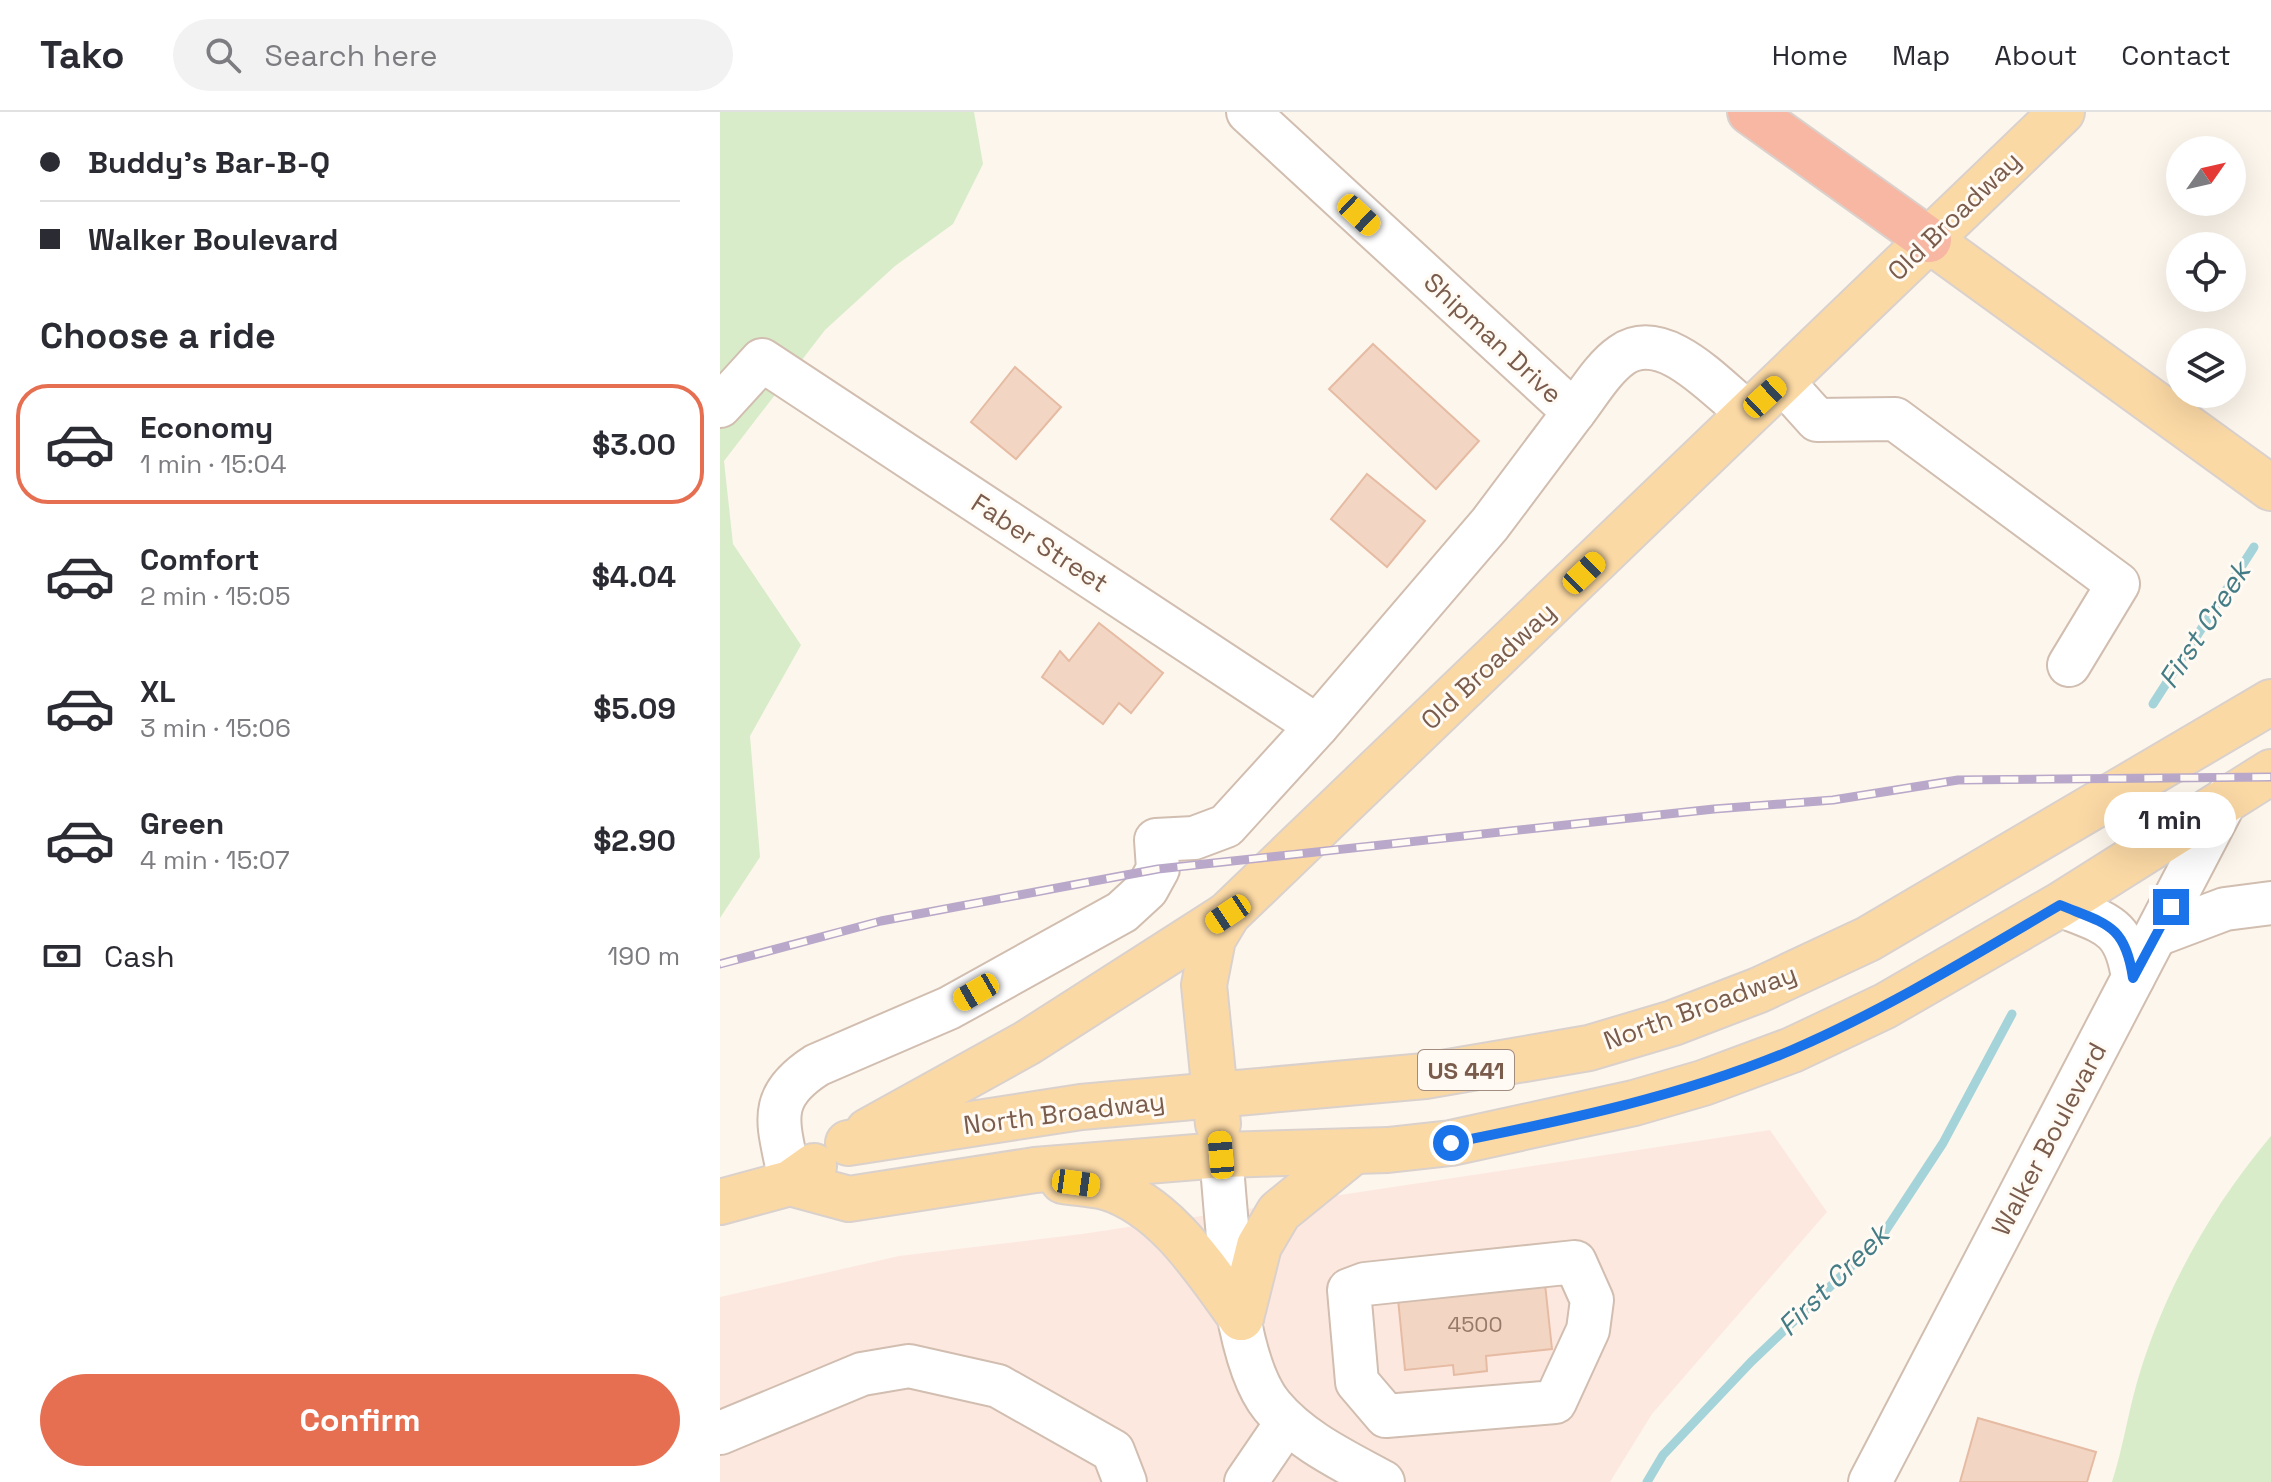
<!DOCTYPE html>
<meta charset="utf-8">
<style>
body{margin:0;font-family:"Space Grotesk",sans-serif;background:#f2f2f3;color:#2b2b33;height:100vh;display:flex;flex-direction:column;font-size:30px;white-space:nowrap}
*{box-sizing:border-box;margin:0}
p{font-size:26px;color:#7c7c81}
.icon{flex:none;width:44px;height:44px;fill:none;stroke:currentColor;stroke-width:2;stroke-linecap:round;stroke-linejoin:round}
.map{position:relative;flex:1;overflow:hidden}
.panel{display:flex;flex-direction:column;background:#fff;width:720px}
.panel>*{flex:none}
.top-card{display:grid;align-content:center;height:176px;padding:0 40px;background:#fff}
.needle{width:52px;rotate:56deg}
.buttons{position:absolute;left:1446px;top:24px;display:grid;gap:16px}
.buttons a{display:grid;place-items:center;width:80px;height:80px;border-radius:50%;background:#fff;box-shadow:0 8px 32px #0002;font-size:40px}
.end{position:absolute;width:36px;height:36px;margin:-18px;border:10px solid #1a73e8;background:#fff;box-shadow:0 0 0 4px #fff}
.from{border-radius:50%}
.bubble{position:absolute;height:56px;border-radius:28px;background:#fff;box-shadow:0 8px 32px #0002;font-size:26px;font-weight:600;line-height:56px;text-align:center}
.car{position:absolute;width:24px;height:48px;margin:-24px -12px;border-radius:10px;box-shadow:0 0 6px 2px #0007;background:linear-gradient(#f5c518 24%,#345 0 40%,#f5c518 0 76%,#345 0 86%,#f5c518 0)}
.top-card b{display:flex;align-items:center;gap:28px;height:76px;font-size:30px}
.top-card b+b{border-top:2px solid #e1e1e2}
.top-card i{width:20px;height:20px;background:#2b2b33}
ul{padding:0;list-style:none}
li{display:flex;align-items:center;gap:24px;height:120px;margin:0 16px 12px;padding:0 24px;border:4px solid transparent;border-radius:32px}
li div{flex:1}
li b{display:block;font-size:30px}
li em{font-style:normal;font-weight:600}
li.active{border-color:#e76f51}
li>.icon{width:72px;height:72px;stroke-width:1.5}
h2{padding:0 40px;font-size:36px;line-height:96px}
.pay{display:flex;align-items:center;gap:20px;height:88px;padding:0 40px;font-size:30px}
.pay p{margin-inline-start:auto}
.button{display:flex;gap:16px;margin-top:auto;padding:16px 40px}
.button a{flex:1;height:92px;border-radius:48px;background:#e76f51;color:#fff;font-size:32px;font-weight:600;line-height:92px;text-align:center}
header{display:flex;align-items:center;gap:48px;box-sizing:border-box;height:112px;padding:0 40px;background:#fff;border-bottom:2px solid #e1e1e2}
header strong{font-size:38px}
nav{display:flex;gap:44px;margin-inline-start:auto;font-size:28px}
.search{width:560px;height:72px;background:#f2f2f3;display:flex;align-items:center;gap:20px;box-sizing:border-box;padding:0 28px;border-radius:44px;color:#7c7c81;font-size:30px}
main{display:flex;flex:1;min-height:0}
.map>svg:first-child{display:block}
</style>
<header>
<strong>Tako</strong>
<div class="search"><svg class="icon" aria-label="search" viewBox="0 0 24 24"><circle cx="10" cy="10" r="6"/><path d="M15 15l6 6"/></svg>Search here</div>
<nav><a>Home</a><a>Map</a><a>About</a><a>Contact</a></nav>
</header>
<main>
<section class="panel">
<div class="top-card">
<b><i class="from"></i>Buddy's Bar-B-Q</b>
<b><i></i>Walker Boulevard</b>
</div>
<h2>Choose a ride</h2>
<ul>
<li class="active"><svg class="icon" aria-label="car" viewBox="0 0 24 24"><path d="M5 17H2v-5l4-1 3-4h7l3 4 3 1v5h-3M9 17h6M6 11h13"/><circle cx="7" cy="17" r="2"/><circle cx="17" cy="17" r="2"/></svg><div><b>Economy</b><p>1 min · 15:04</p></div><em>$3.00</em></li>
<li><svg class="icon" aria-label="car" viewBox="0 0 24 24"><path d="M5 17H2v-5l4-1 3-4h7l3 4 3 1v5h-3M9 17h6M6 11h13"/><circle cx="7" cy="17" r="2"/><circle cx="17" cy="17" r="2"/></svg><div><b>Comfort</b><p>2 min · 15:05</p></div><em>$4.04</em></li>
<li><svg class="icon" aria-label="car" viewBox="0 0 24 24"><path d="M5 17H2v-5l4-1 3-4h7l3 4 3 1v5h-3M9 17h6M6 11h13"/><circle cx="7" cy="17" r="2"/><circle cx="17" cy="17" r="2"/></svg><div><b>XL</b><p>3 min · 15:06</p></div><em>$5.09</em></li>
<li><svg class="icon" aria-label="car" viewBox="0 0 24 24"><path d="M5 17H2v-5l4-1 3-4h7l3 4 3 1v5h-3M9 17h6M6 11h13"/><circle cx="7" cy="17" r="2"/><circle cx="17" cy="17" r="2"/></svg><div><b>Green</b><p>4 min · 15:07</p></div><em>$2.90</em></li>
</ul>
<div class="pay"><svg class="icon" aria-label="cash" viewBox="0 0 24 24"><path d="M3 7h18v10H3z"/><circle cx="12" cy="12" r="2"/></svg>Cash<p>190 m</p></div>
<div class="button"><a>Confirm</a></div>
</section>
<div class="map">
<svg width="1551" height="1370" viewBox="0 0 1551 1370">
<rect width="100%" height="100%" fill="#fdf6ec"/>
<path fill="#fde8e0" d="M1050,1018L1107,1100L932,1302L890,1370H0V1185L179,1144L362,1122Z"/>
<g fill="#d8ecc9">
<path d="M0,0H254L263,52L233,112L175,154L105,218L4,349L13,432L81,533L30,624L40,745L0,806Z"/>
<path d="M1551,1024V1370H1392C1404,1333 1409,1294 1421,1257C1448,1172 1493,1093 1551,1024Z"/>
</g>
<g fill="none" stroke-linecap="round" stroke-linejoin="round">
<g stroke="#a5d3da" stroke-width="9">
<path d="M1433,592L1534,435"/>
<path d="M927,1370L943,1343L1031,1250L1160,1127L1223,1031L1292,902"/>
</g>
</g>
<g fill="#f3d5c3" stroke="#e6bba3" stroke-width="2">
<path d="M653,232L759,329L716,377L609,277Z"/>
<path d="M295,255L341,295L296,347L251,310Z"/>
<path d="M647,362L705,409L667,455L611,407Z"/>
<path d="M379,511L443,561L411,601L399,591L383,612L322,565L340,539L349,549Z"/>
<path d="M825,1172L832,1237L766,1244L767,1259L734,1263L733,1253L685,1258L678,1187Z"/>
<path d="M1258,1306L1376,1340L1367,1370H1240Z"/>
</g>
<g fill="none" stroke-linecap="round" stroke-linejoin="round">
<defs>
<g id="minor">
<path d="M528,0L854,300C868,282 883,256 902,243C944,214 997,277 1028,301"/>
<path d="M1062,269L1097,308L1175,307L1398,472L1349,553"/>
<path d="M0,294L42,248L597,614"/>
<path d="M1340,793C1386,812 1405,812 1413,866"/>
<path d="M1436,823L1505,797L1551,791"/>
<path d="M501,1043C507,1106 512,1246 552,1294C581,1329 625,1349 663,1370"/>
<path d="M70,1071C61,1015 42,988 97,953L229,896L402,800L427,777L438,757L436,728L474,726L506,714L597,614L770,412L854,300"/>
<path d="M855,1150L872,1188L868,1218L835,1290L666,1304L637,1270L629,1178L645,1172Z"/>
<path d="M0,1321L142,1262L189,1254L278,1274L393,1339L405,1370"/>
<path d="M526,1370L567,1310"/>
<path d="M1150,1370L1508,684"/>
</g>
<g id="major">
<path d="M1209,128L1551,376"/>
<path d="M498,1012L484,873L493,827L508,802L1342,0"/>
<path d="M148,1019L307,931L507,803"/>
<path d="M128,1031L361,995L705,964L869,936L953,911L1039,878L1148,827L1551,590"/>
<path d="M343,1069C356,1071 372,1072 385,1075C446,1093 486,1158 521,1206"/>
<path d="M70,1071L129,1087L315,1058L501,1043L668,1038L731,1031L914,991L983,971L1072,938L1165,894L1340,793L1551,660"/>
<path d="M0,1090L70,1071L94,1054"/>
<path d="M521,1206L539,1134L559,1100L634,1039"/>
</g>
<path id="highway" d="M1030,0L1209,128"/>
</defs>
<use href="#minor" stroke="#d1beb0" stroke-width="46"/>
<use href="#major" stroke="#dad1cd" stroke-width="48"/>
<use href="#highway" stroke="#dad1cd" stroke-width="48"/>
<use href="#minor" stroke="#fff" stroke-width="42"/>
<use href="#major" stroke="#fbd9a5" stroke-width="44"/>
<use href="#highway" stroke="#f7b7a3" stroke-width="44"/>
<defs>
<path id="rail" d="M0,852L161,809L438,757L994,697L1113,688L1238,668L1551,665"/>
</defs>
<use href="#rail" stroke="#b9a8c9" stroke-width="9"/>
<use href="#rail" stroke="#fffaf3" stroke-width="6" stroke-dasharray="18" stroke-linecap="butt"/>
</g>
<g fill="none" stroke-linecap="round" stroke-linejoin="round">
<path stroke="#1a73e8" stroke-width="10" d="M731,1031C847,1008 963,984 1072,938C1165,898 1253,844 1340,793C1386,812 1405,812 1413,866L1451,795"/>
</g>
<g text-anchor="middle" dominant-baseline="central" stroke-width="6" stroke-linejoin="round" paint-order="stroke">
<g font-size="22" fill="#987a6a">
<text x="755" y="1212">4500</text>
</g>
<rect fill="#fffaf3" stroke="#a28b7f" stroke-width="2" x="698" y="938" width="96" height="40" rx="6"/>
<g font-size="24" font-weight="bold" fill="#7a5c4d">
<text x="746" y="958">US 441</text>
</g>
<g font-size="26" fill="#7a5c4d" stroke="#fffaf3">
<text transform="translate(1234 104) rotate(-44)">Old Broadway</text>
<text transform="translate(773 226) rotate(43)">Shipman Drive</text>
<text transform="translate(320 431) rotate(33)">Faber Street</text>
<text transform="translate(768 554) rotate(-43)">Old Broadway</text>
<text transform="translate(980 895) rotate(-20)">North Broadway</text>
<text transform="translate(344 1001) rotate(-7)">North Broadway</text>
<text transform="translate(1329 1027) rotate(-62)">Walker Boulevard</text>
</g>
<g font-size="28" font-style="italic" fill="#437c86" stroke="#fffaf3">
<text transform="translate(1484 513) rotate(-57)">First Creek</text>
<text transform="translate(1113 1168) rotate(-45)">First Creek</text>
</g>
</g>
</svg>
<div class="buttons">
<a><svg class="needle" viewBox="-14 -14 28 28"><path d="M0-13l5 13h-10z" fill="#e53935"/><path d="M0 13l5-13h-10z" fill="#7c7c81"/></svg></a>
<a><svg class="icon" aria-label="locate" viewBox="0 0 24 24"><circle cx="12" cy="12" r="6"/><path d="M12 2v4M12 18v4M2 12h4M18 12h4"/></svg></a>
<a><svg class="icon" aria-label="layers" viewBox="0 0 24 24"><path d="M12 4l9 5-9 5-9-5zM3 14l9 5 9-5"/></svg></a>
</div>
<i class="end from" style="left:731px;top:1031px"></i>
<i class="end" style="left:1451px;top:795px"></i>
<div class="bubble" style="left:1384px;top:680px;width:132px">1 min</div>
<i class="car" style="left:639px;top:103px;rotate:133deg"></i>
<i class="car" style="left:1045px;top:285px;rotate:47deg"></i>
<i class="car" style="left:864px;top:461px;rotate:46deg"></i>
<i class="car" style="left:508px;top:802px;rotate:236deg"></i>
<i class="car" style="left:256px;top:880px;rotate:240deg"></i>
<i class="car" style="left:501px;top:1043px;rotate:355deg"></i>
<i class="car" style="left:356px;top:1071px;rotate:98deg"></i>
</div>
</main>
